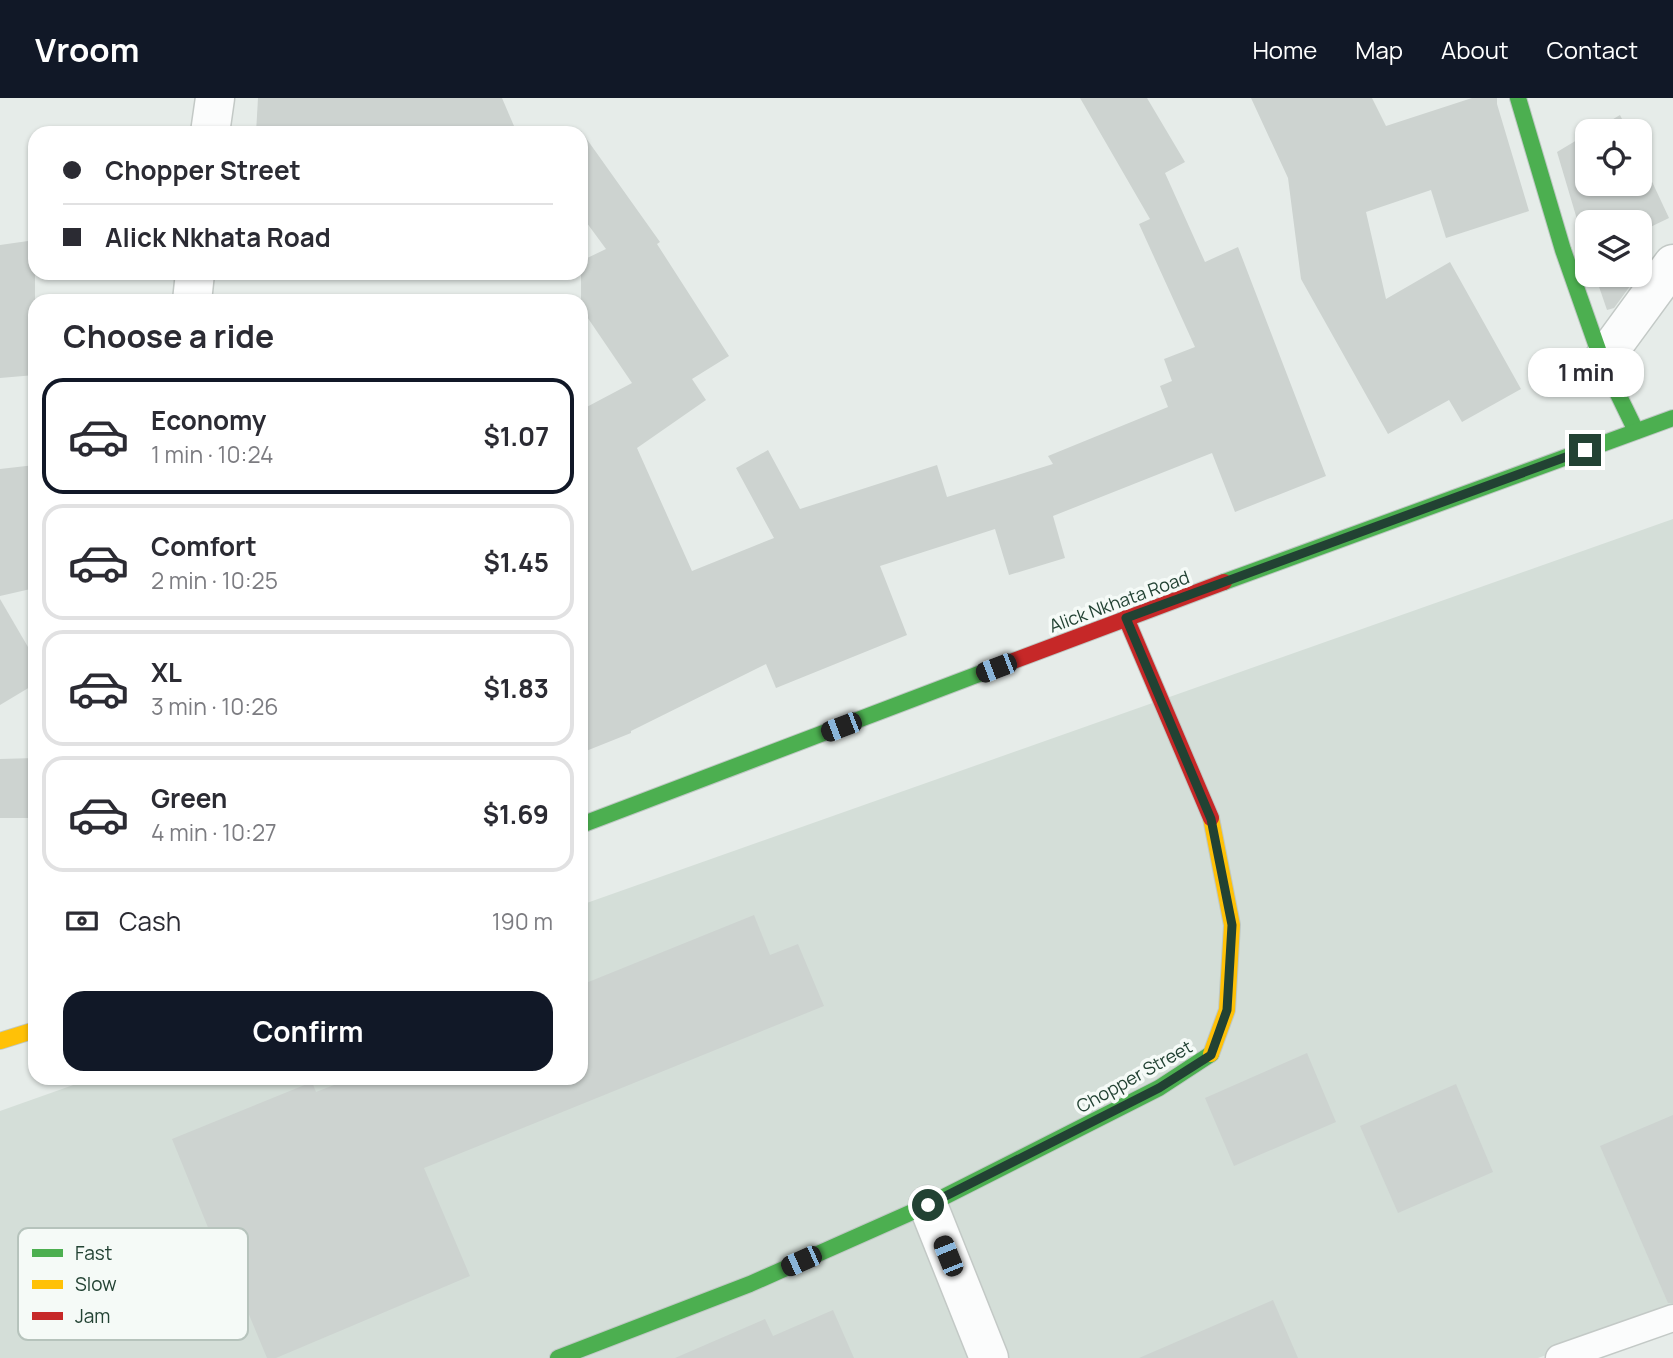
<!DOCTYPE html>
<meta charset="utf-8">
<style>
body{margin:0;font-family:Manrope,sans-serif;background:#f2f2f3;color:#2b2b33;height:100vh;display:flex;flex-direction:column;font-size:26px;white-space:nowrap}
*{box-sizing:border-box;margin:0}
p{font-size:23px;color:#7c7c81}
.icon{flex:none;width:38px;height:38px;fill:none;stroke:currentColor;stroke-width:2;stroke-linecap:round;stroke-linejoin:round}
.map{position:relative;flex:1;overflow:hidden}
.details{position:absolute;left:28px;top:196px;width:560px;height:791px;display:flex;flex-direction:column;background:#fff;border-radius:21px;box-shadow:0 2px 5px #0004}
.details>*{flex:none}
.banner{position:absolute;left:28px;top:28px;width:560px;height:154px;border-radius:21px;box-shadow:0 2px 5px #0004;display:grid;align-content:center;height:154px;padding:0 35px;background:#fff}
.tools{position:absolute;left:1575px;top:21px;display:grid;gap:14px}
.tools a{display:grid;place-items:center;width:77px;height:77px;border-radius:14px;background:#fff;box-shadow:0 2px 5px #0004;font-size:35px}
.end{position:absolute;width:32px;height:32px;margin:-16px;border:9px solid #224233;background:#fff;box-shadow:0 0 0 4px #fff}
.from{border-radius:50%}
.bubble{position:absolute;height:49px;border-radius:21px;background:#fff;box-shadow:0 2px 5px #0004;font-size:23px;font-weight:700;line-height:49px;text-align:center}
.car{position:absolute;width:21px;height:42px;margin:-21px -10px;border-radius:9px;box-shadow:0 0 5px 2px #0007;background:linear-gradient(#222 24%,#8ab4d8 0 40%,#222 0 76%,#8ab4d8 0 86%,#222 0)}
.banner b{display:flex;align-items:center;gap:24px;height:66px;font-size:26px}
.banner b+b{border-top:2px solid #e1e1e2}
.banner i{width:18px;height:18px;background:#2b2b33}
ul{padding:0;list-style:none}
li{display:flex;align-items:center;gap:21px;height:116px;margin:0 14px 10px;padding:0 21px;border:4px solid #e1e1e2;border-radius:21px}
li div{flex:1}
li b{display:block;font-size:26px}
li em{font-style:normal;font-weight:700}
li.active{border-color:#111827}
li>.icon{width:63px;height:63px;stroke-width:1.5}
h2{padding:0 35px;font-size:32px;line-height:84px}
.pay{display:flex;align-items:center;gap:18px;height:77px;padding:0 35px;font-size:26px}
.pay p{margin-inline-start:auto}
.action{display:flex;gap:14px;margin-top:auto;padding:14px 35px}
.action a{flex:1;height:80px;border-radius:21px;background:#111827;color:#fff;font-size:28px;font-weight:700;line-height:80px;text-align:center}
header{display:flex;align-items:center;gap:42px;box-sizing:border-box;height:98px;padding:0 35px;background:#111827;color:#fff}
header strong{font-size:33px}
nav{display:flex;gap:38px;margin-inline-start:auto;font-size:24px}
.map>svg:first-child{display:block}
</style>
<header>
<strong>Vroom</strong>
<nav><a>Home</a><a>Map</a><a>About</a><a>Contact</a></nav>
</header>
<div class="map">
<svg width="1673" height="1260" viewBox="0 0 1673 1260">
<rect width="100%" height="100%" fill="#e6ece9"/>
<path fill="#d4ded8" d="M1673,421V1211L1538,1260H0V1013L93,980H581V807Z"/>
<g fill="#cdd3d0">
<path d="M258,0H502L517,35H256Z"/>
<path d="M1080,0H1147L1185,64L1165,75L1205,164L1238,149L1326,378L1235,414L1212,355L1053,418L1065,460L1009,477L995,431L880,468L907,537L776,590L766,566L631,633V635L581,655V312L632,285L581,210V163L606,151L581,117V33L660,144L657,146L729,258L692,281L706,302L637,350L692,473L774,440L736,370L768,352L800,411L937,367L947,399L1053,366L1048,358L1168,309L1160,288L1172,283L1164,261L1195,249L1139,126L1150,121Z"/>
<path d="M1251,0H1372L1386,28L1472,0H1497V6L1529,113L1446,140L1431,92L1366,114L1386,201L1450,164L1521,291L1462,324L1449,302L1388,336L1301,181L1288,80Z"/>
<path d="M1620,17L1628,33H1593Z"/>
<path d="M1587,36V86H1640V58L1669,120L1640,134V124H1587V155L1557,54Z"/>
<path d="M35,142V277L0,280V147Z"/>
<path d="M1595,177H1630L1633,184L1614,210L1607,212Z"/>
<path d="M35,367V490L0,498V371Z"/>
<path d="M0,501L35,561V586L0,607Z"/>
<path d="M35,660V720H0V661Z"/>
<path d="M754,817L770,857L798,846L824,908L424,1070L470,1178L276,1260H267L222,1152L218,1154L172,1041L312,984L316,994L352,980H581V887Z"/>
<path d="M1307,955L1336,1024L1234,1068L1205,1000Z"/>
<path d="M1456,986L1493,1074L1398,1115L1360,1028Z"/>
<path d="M1673,1017V1205H1668L1600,1048Z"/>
<path d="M1273,1202L1298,1260H1139Z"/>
<path d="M833,1212L854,1260H675L765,1221L773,1238Z"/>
</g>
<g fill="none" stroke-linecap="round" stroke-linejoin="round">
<defs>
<path id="lane" d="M1559,1260L1673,1220"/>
<g id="street">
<path d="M210,35L215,0"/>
<path d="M192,203L195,175"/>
<path d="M1602,263L1673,166"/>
<path d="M928,1107L989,1260"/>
</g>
<g id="fast">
<path d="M1518,0L1563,152L1602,263L1636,333"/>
<path d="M1224,484L1673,320"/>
<path d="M581,727L984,574"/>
<path d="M558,1260L750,1186L928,1107L1159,990L1211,956"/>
</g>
<g id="slow">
<path d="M1211,720L1232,827L1227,912L1211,956"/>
<path d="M0,943L35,932"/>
</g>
<g id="jam">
<path d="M1126,520L1211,720"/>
<path d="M984,574L1224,484"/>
</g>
</defs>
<use href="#lane" stroke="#c3c9c6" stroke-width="29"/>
<use href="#street" stroke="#c3c9c6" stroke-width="41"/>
<use href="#fast" stroke="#bfc8c4" stroke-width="18"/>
<use href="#slow" stroke="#bfc8c4" stroke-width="18"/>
<use href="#jam" stroke="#bfc8c4" stroke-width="18"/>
<use href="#lane" stroke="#fbfcfc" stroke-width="26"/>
<use href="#street" stroke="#fbfcfc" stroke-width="38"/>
<use href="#fast" stroke="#4caf50" stroke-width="16"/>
<use href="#slow" stroke="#ffc107" stroke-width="16"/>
<use href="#jam" stroke="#c62828" stroke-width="16"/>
</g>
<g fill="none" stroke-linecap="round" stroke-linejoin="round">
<path stroke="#224233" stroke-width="9" d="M928,1107L1159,990L1211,957L1227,912L1232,827L1211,721L1126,520L1585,352"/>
</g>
<g text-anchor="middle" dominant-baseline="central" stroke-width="7" stroke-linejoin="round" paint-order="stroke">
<g font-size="18" fill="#224233" stroke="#f5faf7">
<text transform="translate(1119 503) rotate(-20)">Alick Nkhata Road</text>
<text transform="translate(1134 978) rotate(-29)">Chopper Street</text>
</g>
</g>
<rect x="18" y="1130" width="230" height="112" rx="10" fill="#f5faf7" stroke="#b6c3bc" stroke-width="2"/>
<rect x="32" y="1151" width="31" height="8" fill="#4caf50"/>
<rect x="32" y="1182" width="31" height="9" fill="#ffc107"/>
<rect x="32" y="1214" width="31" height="8" fill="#c62828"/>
<g font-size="19" fill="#224233">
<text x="75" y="1162">Fast</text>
<text x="75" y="1193">Slow</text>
<text x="75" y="1225">Jam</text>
</g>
</svg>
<div class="tools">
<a><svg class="icon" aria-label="locate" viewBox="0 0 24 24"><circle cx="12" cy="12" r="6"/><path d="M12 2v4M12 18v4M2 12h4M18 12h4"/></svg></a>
<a><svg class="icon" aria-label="layers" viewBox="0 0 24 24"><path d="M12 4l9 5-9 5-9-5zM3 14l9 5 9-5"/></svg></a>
</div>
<i class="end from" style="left:928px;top:1107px"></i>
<i class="end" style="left:1585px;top:352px"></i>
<div class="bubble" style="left:1528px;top:250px;width:116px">1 min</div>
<i class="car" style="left:996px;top:570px;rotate:249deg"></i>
<i class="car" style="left:841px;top:629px;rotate:249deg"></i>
<i class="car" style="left:948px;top:1158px;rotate:338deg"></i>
<i class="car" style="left:801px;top:1163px;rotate:246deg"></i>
<div class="banner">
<b><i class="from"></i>Chopper Street</b>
<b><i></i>Alick Nkhata Road</b>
</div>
<section class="details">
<h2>Choose a ride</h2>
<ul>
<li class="active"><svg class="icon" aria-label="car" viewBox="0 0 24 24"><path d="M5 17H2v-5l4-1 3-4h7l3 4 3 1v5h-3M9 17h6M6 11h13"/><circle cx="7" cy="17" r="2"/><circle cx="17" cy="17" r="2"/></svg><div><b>Economy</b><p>1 min · 10:24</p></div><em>$1.07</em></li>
<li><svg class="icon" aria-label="car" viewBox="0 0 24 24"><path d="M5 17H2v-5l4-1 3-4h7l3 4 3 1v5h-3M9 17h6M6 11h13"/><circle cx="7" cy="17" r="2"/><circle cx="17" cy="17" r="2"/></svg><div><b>Comfort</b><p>2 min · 10:25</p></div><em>$1.45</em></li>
<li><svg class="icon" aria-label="car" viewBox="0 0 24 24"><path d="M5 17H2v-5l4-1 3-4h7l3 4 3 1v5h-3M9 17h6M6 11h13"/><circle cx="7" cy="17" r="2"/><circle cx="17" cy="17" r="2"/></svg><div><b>XL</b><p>3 min · 10:26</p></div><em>$1.83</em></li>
<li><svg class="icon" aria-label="car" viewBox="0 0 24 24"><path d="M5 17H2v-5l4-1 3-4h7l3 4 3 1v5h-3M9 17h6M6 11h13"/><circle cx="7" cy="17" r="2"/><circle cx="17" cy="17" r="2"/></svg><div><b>Green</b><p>4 min · 10:27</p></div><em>$1.69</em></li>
</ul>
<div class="pay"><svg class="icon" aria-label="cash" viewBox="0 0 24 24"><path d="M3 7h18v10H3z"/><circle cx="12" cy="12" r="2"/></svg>Cash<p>190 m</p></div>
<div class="action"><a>Confirm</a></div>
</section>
</div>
